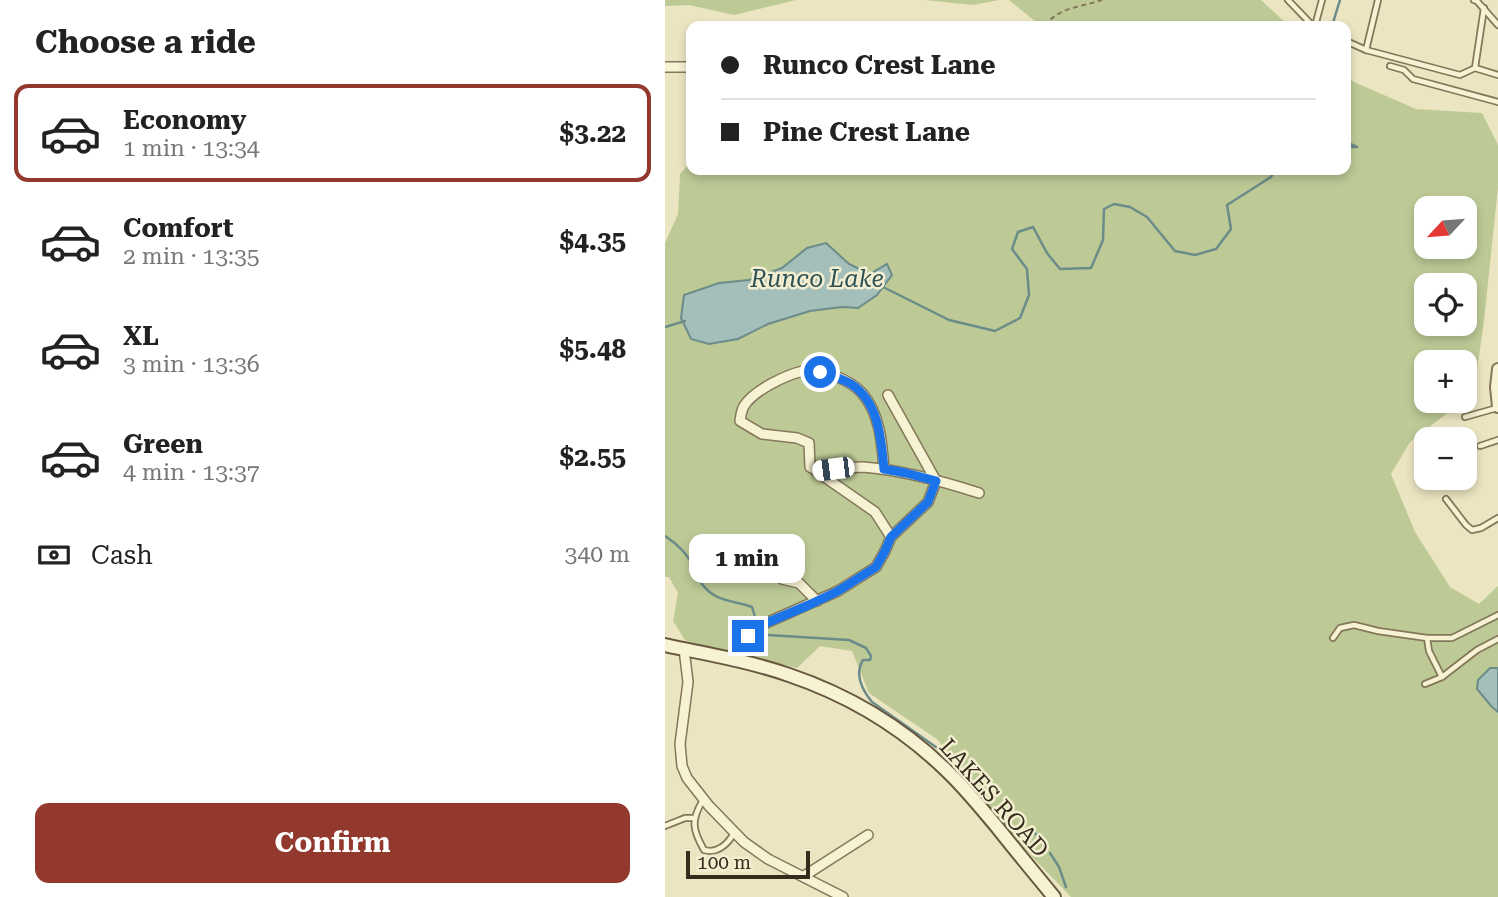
<!DOCTYPE html>
<meta charset="utf-8">
<style>
body{margin:0;font-family:"Roboto Serif",serif;background:#f6f6f6;color:#222;height:100vh;display:flex;flex-direction:column;font-size:26px;white-space:nowrap}
*{box-sizing:border-box;margin:0}
p{font-size:23px;color:#767676}
.icon{flex:none;width:38px;height:38px;fill:none;stroke:currentColor;stroke-width:2;stroke-linecap:round;stroke-linejoin:round}
.map{position:relative;flex:1;overflow:hidden}
.details{display:flex;flex-direction:column;background:#fff;width:665px}
.details>*{flex:none}
.top-card{position:absolute;left:21px;top:21px;width:665px;height:154px;border-radius:14px;box-shadow:0 4px 10px #0003;display:grid;align-content:center;height:154px;padding:0 35px;background:#fff}
.needle{width:46px;rotate:244deg}
.buttons{position:absolute;left:749px;top:196px;display:grid;gap:14px}
.buttons a{display:grid;place-items:center;width:63px;height:63px;border-radius:14px;background:#fff;box-shadow:0 4px 10px #0003;font-size:35px}
.scale{position:absolute;left:21px;bottom:18px;width:124px;box-sizing:border-box;padding-left:7px;border:4px solid #352c1d;border-top:0;font-size:19px;line-height:24px;white-space:nowrap;color:#352c1d;-webkit-text-stroke:5px #f4eed1;paint-order:stroke}
.end{position:absolute;width:32px;height:32px;margin:-16px;border:9px solid #1a73e8;background:#fff;box-shadow:0 0 0 4px #fff}
.from{border-radius:50%}
.bubble{position:absolute;height:49px;border-radius:14px;background:#fff;box-shadow:0 4px 10px #0003;font-size:23px;font-weight:700;line-height:49px;text-align:center}
.car{position:absolute;width:21px;height:42px;margin:-21px -10px;border-radius:9px;box-shadow:0 0 5px 2px #0007;background:linear-gradient(#fff 24%,#345 0 40%,#fff 0 76%,#345 0 86%,#fff 0)}
.top-card b{display:flex;align-items:center;gap:24px;height:66px;font-size:26px}
.top-card b+b{border-top:2px solid #e0e0e0}
.top-card i{width:18px;height:18px;background:#222}
ul{padding:0;list-style:none}
li{display:flex;align-items:center;gap:21px;height:98px;margin:0 14px 10px;padding:0 21px;border:4px solid transparent;border-radius:14px}
li div{flex:1}
li b{display:block;font-size:26px}
li em{font-style:normal;font-weight:700}
li.current{border-color:#92382c}
li>.icon{width:63px;height:63px;stroke-width:1.5}
h2{padding:0 35px;font-size:32px;line-height:84px}
.pay{display:flex;align-items:center;gap:18px;height:77px;padding:0 35px;font-size:26px}
.pay p{margin-inline-start:auto}
.button{display:flex;gap:14px;margin-top:auto;padding:14px 35px}
.button a{flex:1;height:80px;border-radius:14px;background:#92382c;color:#fff;font-size:28px;font-weight:700;line-height:80px;text-align:center}
main{display:flex;flex:1;min-height:0}
.map>svg:first-child{display:block}
</style>
<main>
<section class="details">
<h2>Choose a ride</h2>
<ul>
<li class="current"><svg class="icon" aria-label="car" viewBox="0 0 24 24"><path d="M5 17H2v-5l4-1 3-4h7l3 4 3 1v5h-3M9 17h6M6 11h13"/><circle cx="7" cy="17" r="2"/><circle cx="17" cy="17" r="2"/></svg><div><b>Economy</b><p>1 min · 13:34</p></div><em>$3.22</em></li>
<li><svg class="icon" aria-label="car" viewBox="0 0 24 24"><path d="M5 17H2v-5l4-1 3-4h7l3 4 3 1v5h-3M9 17h6M6 11h13"/><circle cx="7" cy="17" r="2"/><circle cx="17" cy="17" r="2"/></svg><div><b>Comfort</b><p>2 min · 13:35</p></div><em>$4.35</em></li>
<li><svg class="icon" aria-label="car" viewBox="0 0 24 24"><path d="M5 17H2v-5l4-1 3-4h7l3 4 3 1v5h-3M9 17h6M6 11h13"/><circle cx="7" cy="17" r="2"/><circle cx="17" cy="17" r="2"/></svg><div><b>XL</b><p>3 min · 13:36</p></div><em>$5.48</em></li>
<li><svg class="icon" aria-label="car" viewBox="0 0 24 24"><path d="M5 17H2v-5l4-1 3-4h7l3 4 3 1v5h-3M9 17h6M6 11h13"/><circle cx="7" cy="17" r="2"/><circle cx="17" cy="17" r="2"/></svg><div><b>Green</b><p>4 min · 13:37</p></div><em>$2.55</em></li>
</ul>
<div class="pay"><svg class="icon" aria-label="cash" viewBox="0 0 24 24"><path d="M3 7h18v10H3z"/><circle cx="12" cy="12" r="2"/></svg>Cash<p>340 m</p></div>
<div class="button"><a>Confirm</a></div>
</section>
<div class="map">
<svg width="833" height="897" viewBox="0 0 833 897">
<rect width="100%" height="100%" fill="#ece5c2"/>
<g fill="#bdca96" fill-rule="evenodd">
<path d="M0,0H131L69,15L24,5L0,6Z"/>
<path d="M259,0H334L308,5Z"/>
<path d="M344,0H596L624,26H376Z"/>
<path d="M681,75L689,82L751,109L817,113L833,145V187L819,321L809,391L800,399V362H761V401H798L745,442L726,474L750,532L785,587L814,604L833,586V668L825,669L813,680L812,689L827,707L833,712V897H406L350,839L273,740L204,693L187,651L155,646L132,668L79,655L46,649L20,640L8,621L13,593L4,577H0V243L13,214L15,174L26,162V170H681ZM761,208H800V247H761ZM161,243L184,264L205,274L222,264L193,308L177,307L145,311L103,324L73,339L44,344L54,283L84,280L117,268L142,248ZM761,285H800V324H761Z"/>
</g>
<g fill="#a4bfba" stroke="#6b8c89" stroke-width="2">
<path d="M161,243L184,264L205,274L222,264L227,275L212,295L193,308L177,307L145,311L103,324L73,339L44,344L26,339L16,318L19,295L54,283L84,280L117,268L142,248Z"/>
<path d="M825,668H833V712L827,707L812,689L813,680Z"/>
</g>
<g fill="none" stroke-linecap="round" stroke-linejoin="round">
<g stroke="#6b8c89" stroke-width="2.5">
<path d="M667,26L675,0"/>
<path d="M681,142L692,147H681"/>
<path d="M218,287L284,320L330,331L355,318L364,295L362,269L347,249L353,232L368,227L382,253L395,269L426,268L438,240L439,209L449,204L465,207L482,217L510,251L530,255L551,249L566,229L562,205L606,177L610,170"/>
<path d="M0,327L20,321"/>
<path d="M0,536C14,545 22,554 30,569C33,573 34,580 37,584C51,603 69,600 87,607L91,620L93,623"/>
<path d="M101,632L103,635L184,640L201,648L206,656L205,660H198C189,675 197,690 207,702L285,757C294,772 306,784 316,797C324,807 333,820 343,827C356,835 364,824 378,841"/>
<path d="M385,853L394,867L401,887"/>
</g>
<defs>
<g id="service">
<path d="M623,0L648,26"/>
<path d="M713,0L701,50L795,75L810,68L833,75"/>
<path d="M809,0L812,1L833,25"/>
<path d="M650,26L657,0"/>
<path d="M681,41L701,50"/>
<path d="M725,66L739,70L748,79L833,102"/>
<path d="M810,68L819,8"/>
<path d="M800,417L832,408"/>
<path d="M815,446L833,440"/>
<path d="M781,499L801,525L807,530L816,528L833,518"/>
<path d="M668,638L675,628L689,625L713,631L762,638H787L833,615"/>
<path d="M762,638L764,651L777,677"/>
<path d="M760,684L777,677L812,650L833,639"/>
<path d="M38,800C26,820 27,829 39,850C52,854 63,844 69,833"/>
<path d="M0,826L20,818H29"/>
</g>
<g id="minor">
<path d="M0,67H26"/>
<path d="M219,469C217,443 215,414 197,393C185,380 157,368 138,371C121,375 89,390 79,406C76,411 76,416 75,421L97,434L132,438L144,443L145,467C155,474 184,467 198,467C237,470 277,481 314,493"/>
<path d="M151,471L210,512L226,537"/>
<path d="M117,579L134,583L152,601"/>
<path d="M19,649L23,682L15,744L17,766L22,778L44,806L79,842L103,859L178,897"/>
<path d="M63,658L83,636L99,624L173,591L211,567L220,551L226,537L263,502L271,481L223,395"/>
<path d="M139,876L203,835"/>
</g>
<path id="tertiary" d="M833,369L831,387L833,407"/>
<path id="secondary" d="M0,645C41,654 84,661 124,675C183,695 238,728 282,771C300,788 316,808 332,827C351,851 370,874 389,897"/>
</defs>
<use href="#service" stroke="#85775a" stroke-width="8"/>
<use href="#minor" stroke="#85775a" stroke-width="12"/>
<use href="#tertiary" stroke="#85775a" stroke-width="14"/>
<use href="#secondary" stroke="#67573d" stroke-width="16"/>
<path stroke="#85775a" stroke-width="2" stroke-dasharray="5 3.5" stroke-linecap="butt" d="M380,26C393,7 417,7 437,0"/>
<use href="#service" stroke="#f7f2d4" stroke-width="4.5"/>
<use href="#minor" stroke="#f7f2d4" stroke-width="9"/>
<use href="#tertiary" stroke="#f7f2d4" stroke-width="10"/>
<use href="#secondary" stroke="#f7f2d4" stroke-width="12"/>
</g>
<g fill="none" stroke-linecap="round" stroke-linejoin="round">
<path stroke="#1a73e8" stroke-width="9" d="M83,636L99,624L146,604L173,591L211,567L220,551L226,537L263,502L271,481L241,473L219,469C216,439 214,402 186,384C176,378 165,375 155,372"/>
</g>
<g text-anchor="middle" dominant-baseline="central" stroke-width="5" stroke-linejoin="round" paint-order="stroke">
<g font-size="23" fill="#352c1d" stroke="#f4eed1">
<text transform="translate(329 798) rotate(48)">LAKES ROAD</text>
</g>
<g font-size="24" font-style="italic" fill="#2d5255" stroke="#f4eed1">
<text x="152" y="279">Runco Lake</text>
</g>
</g>
</svg>
<div class="buttons">
<a><svg class="needle" viewBox="-14 -14 28 28"><path d="M0-13l5 13h-10z" fill="#e53935"/><path d="M0 13l5-13h-10z" fill="#767676"/></svg></a>
<a><svg class="icon" aria-label="locate" viewBox="0 0 24 24"><circle cx="12" cy="12" r="6"/><path d="M12 2v4M12 18v4M2 12h4M18 12h4"/></svg></a>
<a>+</a>
<a>−</a>
</div>
<div class="scale">100 m</div>
<i class="end from" style="left:155px;top:372px"></i>
<i class="end" style="left:83px;top:636px"></i>
<div class="bubble" style="left:24px;top:534px;width:116px">1 min</div>
<i class="car" style="left:168px;top:469px;rotate:263deg"></i>
<div class="top-card">
<b><i class="from"></i>Runco Crest Lane</b>
<b><i></i>Pine Crest Lane</b>
</div>
</div>
</main>
